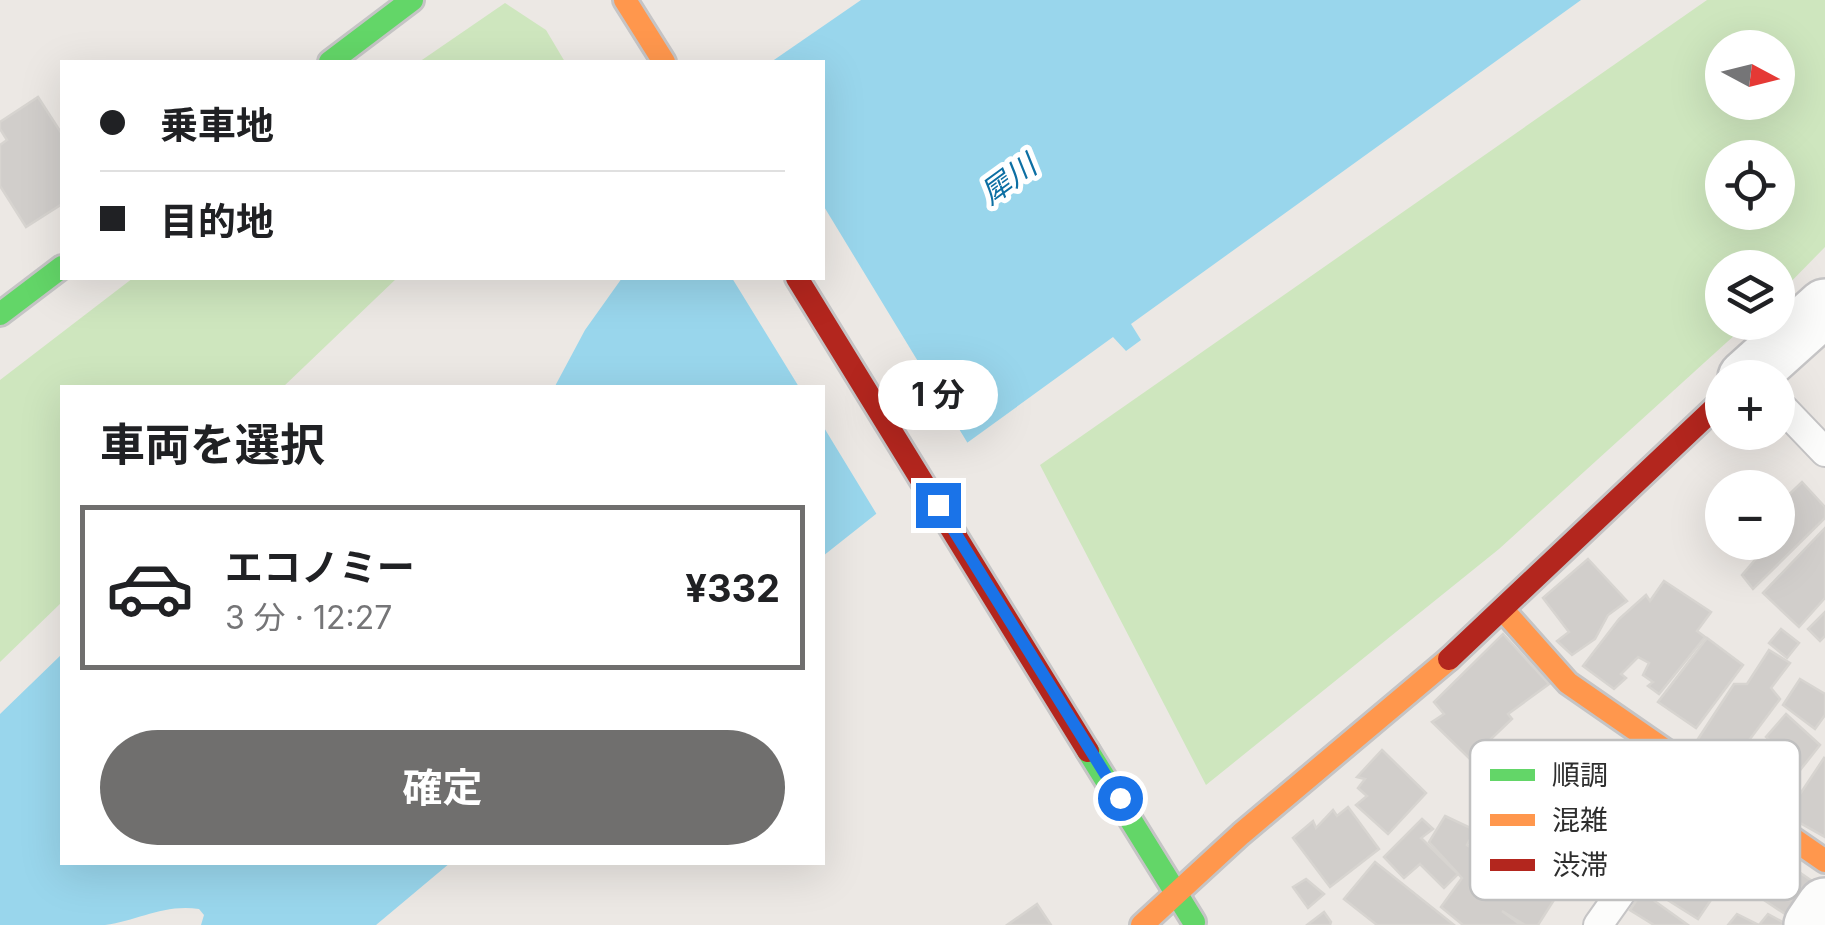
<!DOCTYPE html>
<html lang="ja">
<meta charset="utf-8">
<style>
body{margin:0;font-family:Inter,"Noto Sans JP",sans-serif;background:#f6f6f6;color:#202124;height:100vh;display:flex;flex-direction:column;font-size:38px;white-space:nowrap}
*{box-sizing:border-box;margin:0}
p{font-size:32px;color:#757577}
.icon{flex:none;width:55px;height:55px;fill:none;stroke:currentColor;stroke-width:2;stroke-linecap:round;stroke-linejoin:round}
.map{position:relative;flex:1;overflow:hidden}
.sheet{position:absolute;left:60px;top:385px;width:765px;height:480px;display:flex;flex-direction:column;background:#fff;border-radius:0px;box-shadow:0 10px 40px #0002}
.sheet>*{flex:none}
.banner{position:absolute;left:60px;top:60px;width:765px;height:220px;border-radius:0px;box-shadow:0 10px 40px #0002;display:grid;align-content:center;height:220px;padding:0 40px;background:#fff}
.needle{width:65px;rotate:97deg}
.controls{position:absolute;left:1705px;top:30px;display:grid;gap:20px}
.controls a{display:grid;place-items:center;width:90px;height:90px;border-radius:50%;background:#fff;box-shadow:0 10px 40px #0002;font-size:50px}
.end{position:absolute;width:45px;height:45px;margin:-22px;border:12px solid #1a73e8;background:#fff;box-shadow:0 0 0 5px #fff}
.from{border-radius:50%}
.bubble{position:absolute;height:70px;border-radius:35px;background:#fff;box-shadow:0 10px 40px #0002;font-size:32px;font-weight:700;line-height:70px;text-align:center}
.banner b{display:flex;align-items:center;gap:35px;height:95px;font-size:38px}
.banner b+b{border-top:2px solid #e0e0e0}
.banner i{width:25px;height:25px;background:#202124}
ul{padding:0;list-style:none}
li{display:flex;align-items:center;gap:30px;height:165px;margin:0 20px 15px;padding:0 20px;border:5px solid transparent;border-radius:0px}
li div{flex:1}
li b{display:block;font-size:38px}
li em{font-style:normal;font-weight:700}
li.current{border-color:#706f6e}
li>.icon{width:90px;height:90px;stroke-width:1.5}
h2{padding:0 40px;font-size:45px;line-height:120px}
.primary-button{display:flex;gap:20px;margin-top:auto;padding:20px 40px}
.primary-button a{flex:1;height:115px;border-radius:60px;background:#706f6e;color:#fff;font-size:40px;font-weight:700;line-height:115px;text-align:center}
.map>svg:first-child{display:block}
</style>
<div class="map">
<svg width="1825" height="925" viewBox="0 0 1825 925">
<rect width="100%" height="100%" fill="#ece8e4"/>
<g fill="#cee6be" fill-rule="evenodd">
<path d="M1707,0H1825V247L1778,295V268H1722V322L1748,323L1499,549L1206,785L1040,465ZM1722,48H1778V102H1722ZM1722,158H1778V212H1722Z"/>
<path d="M505,3L546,30L565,62H419Z"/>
<path d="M133,278H397L283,387L62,388V602L0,662V380Z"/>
</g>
<g fill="#99d6ec">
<path d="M861,0H1581L1131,324L1141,340L1126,351L1113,337L953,453L823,556L822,388H554L585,330L622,278H822V62H771Z"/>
<path d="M62,654V862L450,863L376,925H201L204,915L199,909C162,904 138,921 105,925C71,925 34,925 0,925V714Z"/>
</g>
<path fill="#ece8e4" d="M823,205L970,447L879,518L823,426L822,388L799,387L732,278H822Z"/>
<g fill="#d1cecb" stroke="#d7d4d0" stroke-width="2.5">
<path d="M38,97L62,134V204L26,227L0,186V145L7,140L0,129V122Z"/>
<path d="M1802,482L1825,507V518L1753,589L1742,575L1760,554L1751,542H1778V505Z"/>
<path d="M1825,528V598L1799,627L1763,593Z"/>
<path d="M1588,559L1627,601L1608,615L1595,639L1572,655L1557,641L1569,632L1543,598Z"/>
<path d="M1664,581L1711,612L1697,631L1705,637L1659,694L1648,686L1653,682L1643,675L1649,663L1638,657L1621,674L1626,678L1614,689L1583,666L1619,619L1646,595L1650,601Z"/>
<path d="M1825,612V636L1820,641L1808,629Z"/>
<path d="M1781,629L1799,643L1787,658L1769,643Z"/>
<path d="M1503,634L1549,684L1508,714L1512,719L1470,759L1432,722L1444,714L1434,702Z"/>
<path d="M1707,638L1743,665L1696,728L1658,702Z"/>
<path d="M1769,650L1790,663L1771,688L1780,699L1741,751L1713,750L1698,739L1734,684H1747Z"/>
<path d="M1800,679L1825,694V715L1815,729L1783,705Z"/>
<path d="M1786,714L1820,745L1801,769L1766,737Z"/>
<path d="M1382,750L1426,793L1388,834L1356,805L1367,796L1358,788L1365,779L1357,777Z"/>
<path d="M1824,758L1825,759V837L1786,815Z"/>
<path d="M1348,807L1379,849L1330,887L1293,838L1313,821L1316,828L1333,810L1337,816Z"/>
<path d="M1445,816L1475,830L1467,845L1554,900L1538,925H1525L1502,911L1521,925H1463L1441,907L1462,878L1429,842Z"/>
<path d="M1422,819L1433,829L1421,838L1458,874L1444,888L1420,864L1404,878L1384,857Z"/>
<path d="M1758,844L1821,887L1797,922L1734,880Z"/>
<path d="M1671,861L1686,870L1689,865L1721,885L1698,919L1652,890Z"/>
<path d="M1375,862L1454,925H1377L1344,899Z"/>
<path d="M1306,879L1324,894L1308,908L1293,887Z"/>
<path d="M1642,892L1688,925H1654L1630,910Z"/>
<path d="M1037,904L1051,925H1007Z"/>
<path d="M1324,912L1331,922L1330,925H1307Z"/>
<path d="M1737,914L1759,925L1768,914L1788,925H1728Z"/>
</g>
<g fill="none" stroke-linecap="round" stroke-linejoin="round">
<defs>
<g id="lane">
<path d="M1778,403L1825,452"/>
<path d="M1598,925L1703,777"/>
</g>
<g id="street">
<path d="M1746,378L1825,307"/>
<path d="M1812,925L1825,906"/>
</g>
<g id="fast">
<path d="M330,62L412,0"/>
<path d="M0,314L62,267"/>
<path d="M1088,751L1194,922"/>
</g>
<g id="slow">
<path d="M625,0L664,62"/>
<path d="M1503,610L1568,683L1825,861"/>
<path d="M1142,925L1241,834L1449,659"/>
</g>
<g id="jam">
<path d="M797,278L1088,751"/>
<path d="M1449,659L1722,401"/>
</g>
</defs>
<use href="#lane" stroke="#c5c4c5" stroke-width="32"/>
<use href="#street" stroke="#c5c4c5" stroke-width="60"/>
<use href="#fast" stroke="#c5c4c5" stroke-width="28"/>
<use href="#slow" stroke="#c5c4c5" stroke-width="28"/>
<use href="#jam" stroke="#c5c4c5" stroke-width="28"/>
<use href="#lane" stroke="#fcfcfb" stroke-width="28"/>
<use href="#street" stroke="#fcfcfb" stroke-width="55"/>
<use href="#fast" stroke="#63d668" stroke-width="22"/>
<use href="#slow" stroke="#ff974d" stroke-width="22"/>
<use href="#jam" stroke="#b3261e" stroke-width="22"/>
</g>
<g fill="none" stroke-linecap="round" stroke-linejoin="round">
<path stroke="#1a73e8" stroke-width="12" d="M938,505L1120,798"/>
</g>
<g text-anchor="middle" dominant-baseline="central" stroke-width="10" stroke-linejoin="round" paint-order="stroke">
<g font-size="30" font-style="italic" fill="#0d6fa3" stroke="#fff">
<text transform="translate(1008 179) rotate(-36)">犀川</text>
</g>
</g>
<rect x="1470" y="740" width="330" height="160" rx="15" fill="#fff" stroke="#c0c0c0" stroke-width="2.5"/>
<rect x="1490" y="769" width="45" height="12" fill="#63d668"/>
<rect x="1490" y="814" width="45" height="12" fill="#ff974d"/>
<rect x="1490" y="859" width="45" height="12" fill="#b3261e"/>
<g font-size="28" fill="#2e2e2e">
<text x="1552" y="785">順調</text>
<text x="1552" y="830">混雑</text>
<text x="1552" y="875">渋滞</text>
</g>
</svg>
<div class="controls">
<a><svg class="needle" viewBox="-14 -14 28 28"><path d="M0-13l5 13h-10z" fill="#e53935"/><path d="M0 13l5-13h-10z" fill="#757577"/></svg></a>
<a><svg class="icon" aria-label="locate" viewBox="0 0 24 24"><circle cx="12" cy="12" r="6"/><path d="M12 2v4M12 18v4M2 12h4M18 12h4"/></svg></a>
<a><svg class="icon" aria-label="layers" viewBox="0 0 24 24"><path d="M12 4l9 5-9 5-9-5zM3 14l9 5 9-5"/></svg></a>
<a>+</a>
<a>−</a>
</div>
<i class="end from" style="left:1120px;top:798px"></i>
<i class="end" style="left:938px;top:505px"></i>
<div class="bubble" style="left:878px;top:360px;width:120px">1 分</div>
<div class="banner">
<b><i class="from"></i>乗車地</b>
<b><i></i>目的地</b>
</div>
<section class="sheet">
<h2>車両を選択</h2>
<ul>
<li class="current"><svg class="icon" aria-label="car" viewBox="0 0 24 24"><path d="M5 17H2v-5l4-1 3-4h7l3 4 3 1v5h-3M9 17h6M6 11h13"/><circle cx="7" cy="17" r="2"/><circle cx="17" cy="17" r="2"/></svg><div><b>エコノミー</b><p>3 分 · 12:27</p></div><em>¥332</em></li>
</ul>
<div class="primary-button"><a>確定</a></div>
</section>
</div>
